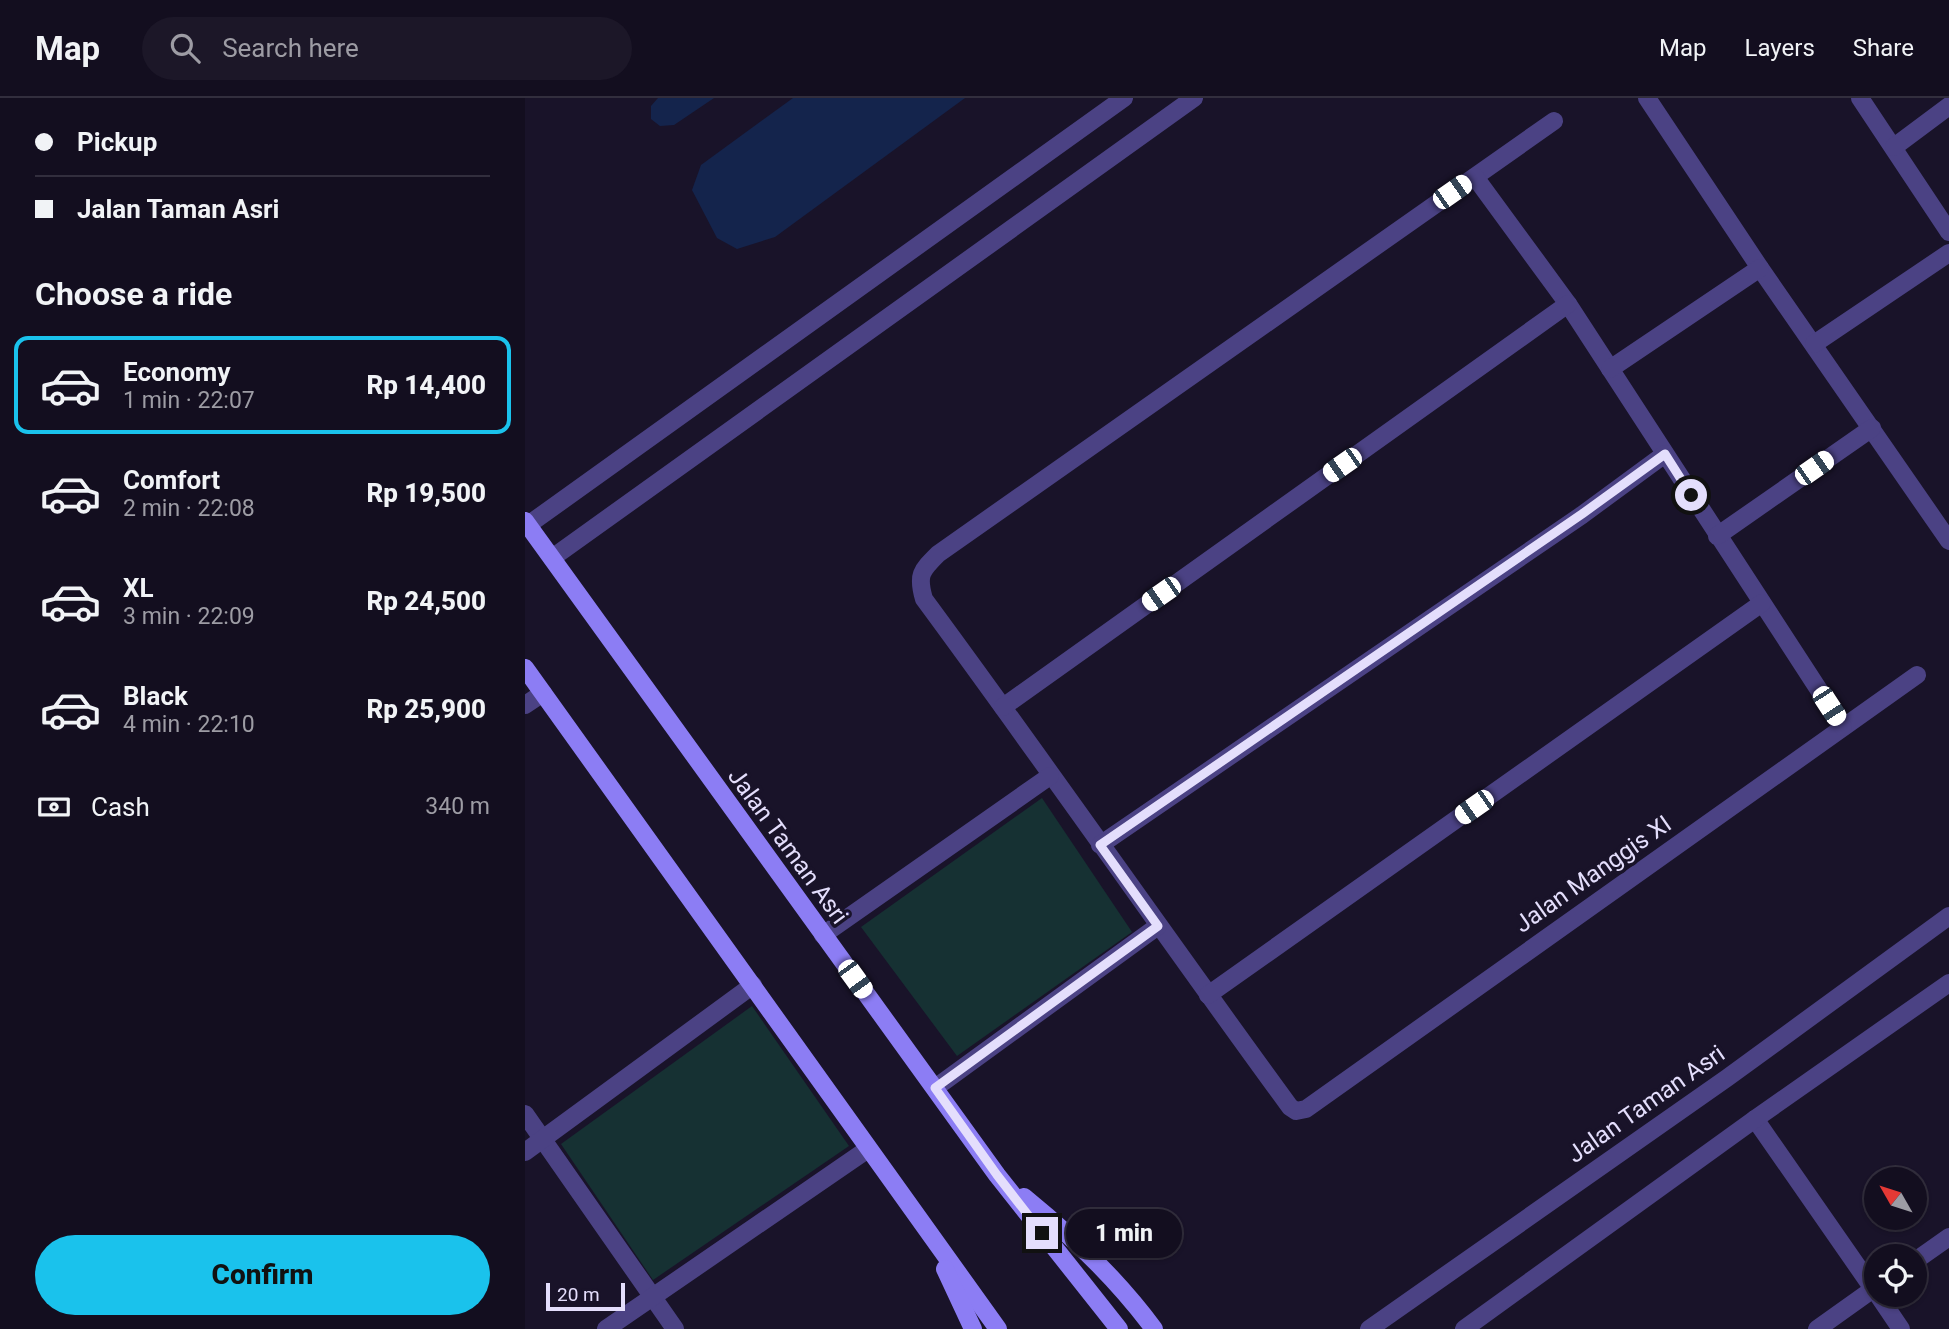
<!DOCTYPE html>
<meta charset="utf-8">
<style>
body{margin:0;font-family:Roboto,sans-serif;background:#1c1728;color:#f1f3f6;height:100vh;display:flex;flex-direction:column;font-size:26px;white-space:nowrap}
*{box-sizing:border-box;margin:0}
p{font-size:23px;color:#9d9ca4}
.icon{flex:none;width:38px;height:38px;fill:none;stroke:currentColor;stroke-width:2;stroke-linecap:round;stroke-linejoin:round}
.map{position:relative;flex:1;overflow:hidden}
.details{display:flex;flex-direction:column;background:#130e1f;width:525px}
.details>*{flex:none}
.top-card{display:grid;align-content:center;height:154px;padding:0 35px;background:#130e1f}
.needle{width:46px;rotate:309deg}
.tools{position:absolute;left:1339px;top:1069px;display:grid;gap:14px}
.tools a{display:grid;place-items:center;width:63px;height:63px;border-radius:50%;background:#130e1f;box-shadow:0 2px 5px #0004,0 0 0 2px #322e3d;font-size:35px}
.scale{position:absolute;left:21px;bottom:18px;width:79px;box-sizing:border-box;padding-left:7px;border:4px solid #e4defc;border-top:0;font-size:19px;line-height:24px;white-space:nowrap;color:#e4defc;-webkit-text-stroke:5px #191329;paint-order:stroke}
.end{position:absolute;width:32px;height:32px;margin:-16px;border:9px solid #e4defc;background:#111;box-shadow:0 0 0 4px #111}
.from{border-radius:50%}
.bubble{position:absolute;height:49px;border-radius:24px;background:#130e1f;box-shadow:0 2px 5px #0004,0 0 0 2px #322e3d;font-size:23px;font-weight:800;line-height:49px;text-align:center}
.car{position:absolute;width:21px;height:42px;margin:-21px -10px;border-radius:9px;box-shadow:0 0 5px 2px #0007;background:linear-gradient(#fff 24%,#345 0 40%,#fff 0 76%,#345 0 86%,#fff 0)}
.top-card b{display:flex;align-items:center;gap:24px;height:66px;font-size:26px}
.top-card b+b{border-top:2px solid #322e3d}
.top-card i{width:18px;height:18px;background:#f1f3f6}
ul{padding:0;list-style:none}
li{display:flex;align-items:center;gap:21px;height:98px;margin:0 14px 10px;padding:0 21px;border:4px solid transparent;border-radius:14px}
li div{flex:1}
li b{display:block;font-size:26px}
li em{font-style:normal;font-weight:800}
li.selected{border-color:#1ac2ec}
li>.icon{width:63px;height:63px;stroke-width:1.5}
h2{padding:0 35px;font-size:32px;line-height:84px}
.pay{display:flex;align-items:center;gap:18px;height:77px;padding:0 35px;font-size:26px}
.pay p{margin-inline-start:auto}
.action{display:flex;gap:14px;margin-top:auto;padding:14px 35px}
.action a{flex:1;height:80px;border-radius:42px;background:#1ac2ec;color:#111;font-size:28px;font-weight:800;line-height:80px;text-align:center}
header{display:flex;align-items:center;gap:42px;box-sizing:border-box;height:98px;padding:0 35px;background:#130e1f;border-bottom:2px solid #322e3d}
header strong{font-size:33px}
nav{display:flex;gap:38px;margin-inline-start:auto;font-size:24px}
.search{width:490px;height:63px;background:#1c1728;display:flex;align-items:center;gap:18px;box-sizing:border-box;padding:0 24px;border-radius:38px;color:#9d9ca4;font-size:26px}
main{display:flex;flex:1;min-height:0}
.map>svg:first-child{display:block}
</style>
<header>
<strong>Map</strong>
<div class="search"><svg class="icon" aria-label="search" viewBox="0 0 24 24"><circle cx="10" cy="10" r="6"/><path d="M15 15l6 6"/></svg>Search here</div>
<nav><a>Map</a><a>Layers</a><a>Share</a></nav>
</header>
<main>
<section class="details">
<div class="top-card">
<b><i class="from"></i>Pickup</b>
<b><i></i>Jalan Taman Asri</b>
</div>
<h2>Choose a ride</h2>
<ul>
<li class="selected"><svg class="icon" aria-label="car" viewBox="0 0 24 24"><path d="M5 17H2v-5l4-1 3-4h7l3 4 3 1v5h-3M9 17h6M6 11h13"/><circle cx="7" cy="17" r="2"/><circle cx="17" cy="17" r="2"/></svg><div><b>Economy</b><p>1 min · 22:07</p></div><em>Rp 14,400</em></li>
<li><svg class="icon" aria-label="car" viewBox="0 0 24 24"><path d="M5 17H2v-5l4-1 3-4h7l3 4 3 1v5h-3M9 17h6M6 11h13"/><circle cx="7" cy="17" r="2"/><circle cx="17" cy="17" r="2"/></svg><div><b>Comfort</b><p>2 min · 22:08</p></div><em>Rp 19,500</em></li>
<li><svg class="icon" aria-label="car" viewBox="0 0 24 24"><path d="M5 17H2v-5l4-1 3-4h7l3 4 3 1v5h-3M9 17h6M6 11h13"/><circle cx="7" cy="17" r="2"/><circle cx="17" cy="17" r="2"/></svg><div><b>XL</b><p>3 min · 22:09</p></div><em>Rp 24,500</em></li>
<li><svg class="icon" aria-label="car" viewBox="0 0 24 24"><path d="M5 17H2v-5l4-1 3-4h7l3 4 3 1v5h-3M9 17h6M6 11h13"/><circle cx="7" cy="17" r="2"/><circle cx="17" cy="17" r="2"/></svg><div><b>Black</b><p>4 min · 22:10</p></div><em>Rp 25,900</em></li>
</ul>
<div class="pay"><svg class="icon" aria-label="cash" viewBox="0 0 24 24"><path d="M3 7h18v10H3z"/><circle cx="12" cy="12" r="2"/></svg>Cash<p>340 m</p></div>
<div class="action"><a>Confirm</a></div>
</section>
<div class="map">
<svg width="1424" height="1231" viewBox="0 0 1424 1231">
<rect width="100%" height="100%" fill="#191329"/>
<g fill="#163133">
<path d="M517,700L607,834L432,958L336,829Z"/>
<path d="M227,908L324,1048L128,1182L36,1046Z"/>
</g>
<g fill="#14244c">
<path d="M133,0H189L149,27L135,28L126,21V8Z"/>
<path d="M268,0H440L250,139L212,151L192,140L167,92L176,67Z"/>
</g>
<g fill="none" stroke-linecap="round" stroke-linejoin="round">
<g stroke="#4b4284" stroke-width="18">
<path d="M1122,0L1235,170L1424,443"/>
<path d="M1335,0L1424,134"/>
<path d="M1029,23L413,456C396,473 392,477 399,501C523,669 642,841 765,1009L771,1013L781,1011L1392,577"/>
<path d="M1369,49L1424,8"/>
<path d="M950,79L1043,206L1318,629"/>
<path d="M1289,246L1424,155"/>
<path d="M1085,271L1235,170"/>
<path d="M3,427L599,0"/>
<path d="M1192,438L1347,330"/>
<path d="M27,460L669,0"/>
<path d="M0,607L18,595"/>
<path d="M478,609L1043,206"/>
<path d="M575,747L1057,417L1140,356"/>
<path d="M298,837L525,678"/>
<path d="M683,897L1237,505"/>
<path d="M410,990L633,828"/>
<path d="M0,1016L150,1231"/>
<path d="M1230,1021L1351,1195"/>
<path d="M0,1054L228,887"/>
<path d="M1390,1163L1424,1139"/>
<path d="M1353,1197L1376,1231"/>
<path d="M81,1231L343,1051"/>
<path d="M844,1231L1202,980L1424,818"/>
<path d="M939,1231L1230,1021L1424,885"/>
<path d="M1292,1231L1351,1189"/>
</g>
<g stroke="#8c7df4" stroke-width="18">
<path d="M0,423L472,1077L594,1231"/>
<path d="M0,570L473,1231"/>
<path d="M499,1099C547,1138 592,1181 629,1231"/>
<path d="M420,1171L448,1231"/>
</g>
</g>
<g fill="none" stroke-linecap="round" stroke-linejoin="round">
<path stroke="#e4defc" stroke-width="9" d="M517,1135L472,1077L410,990L633,828L575,747L1057,416L1140,356L1166,397"/>
</g>
<g text-anchor="middle" dominant-baseline="central" stroke-width="7" stroke-linejoin="round" paint-order="stroke">
<g font-size="24" fill="#e4defc" stroke="#191329">
<text transform="translate(263 748) rotate(54)">Jalan Taman Asri</text>
<text transform="translate(1068 776) rotate(-35)">Jalan Manggis XI</text>
<text transform="translate(1121 1006) rotate(-35)">Jalan Taman Asri</text>
</g>
</g>
</svg>
<div class="tools">
<a><svg class="needle" viewBox="-14 -14 28 28"><path d="M0-13l5 13h-10z" fill="#e53935"/><path d="M0 13l5-13h-10z" fill="#9d9ca4"/></svg></a>
<a><svg class="icon" aria-label="locate" viewBox="0 0 24 24"><circle cx="12" cy="12" r="6"/><path d="M12 2v4M12 18v4M2 12h4M18 12h4"/></svg></a>
</div>
<div class="scale">20 m</div>
<i class="end from" style="left:1166px;top:397px"></i>
<i class="end" style="left:517px;top:1135px"></i>
<div class="bubble" style="left:541px;top:1111px;width:116px">1 min</div>
<i class="car" style="left:927px;top:94px;rotate:55deg"></i>
<i class="car" style="left:817px;top:367px;rotate:235deg"></i>
<i class="car" style="left:1289px;top:370px;rotate:55deg"></i>
<i class="car" style="left:636px;top:496px;rotate:235deg"></i>
<i class="car" style="left:1304px;top:608px;rotate:147deg"></i>
<i class="car" style="left:949px;top:709px;rotate:235deg"></i>
<i class="car" style="left:330px;top:881px;rotate:144deg"></i>
</div>
</main>
